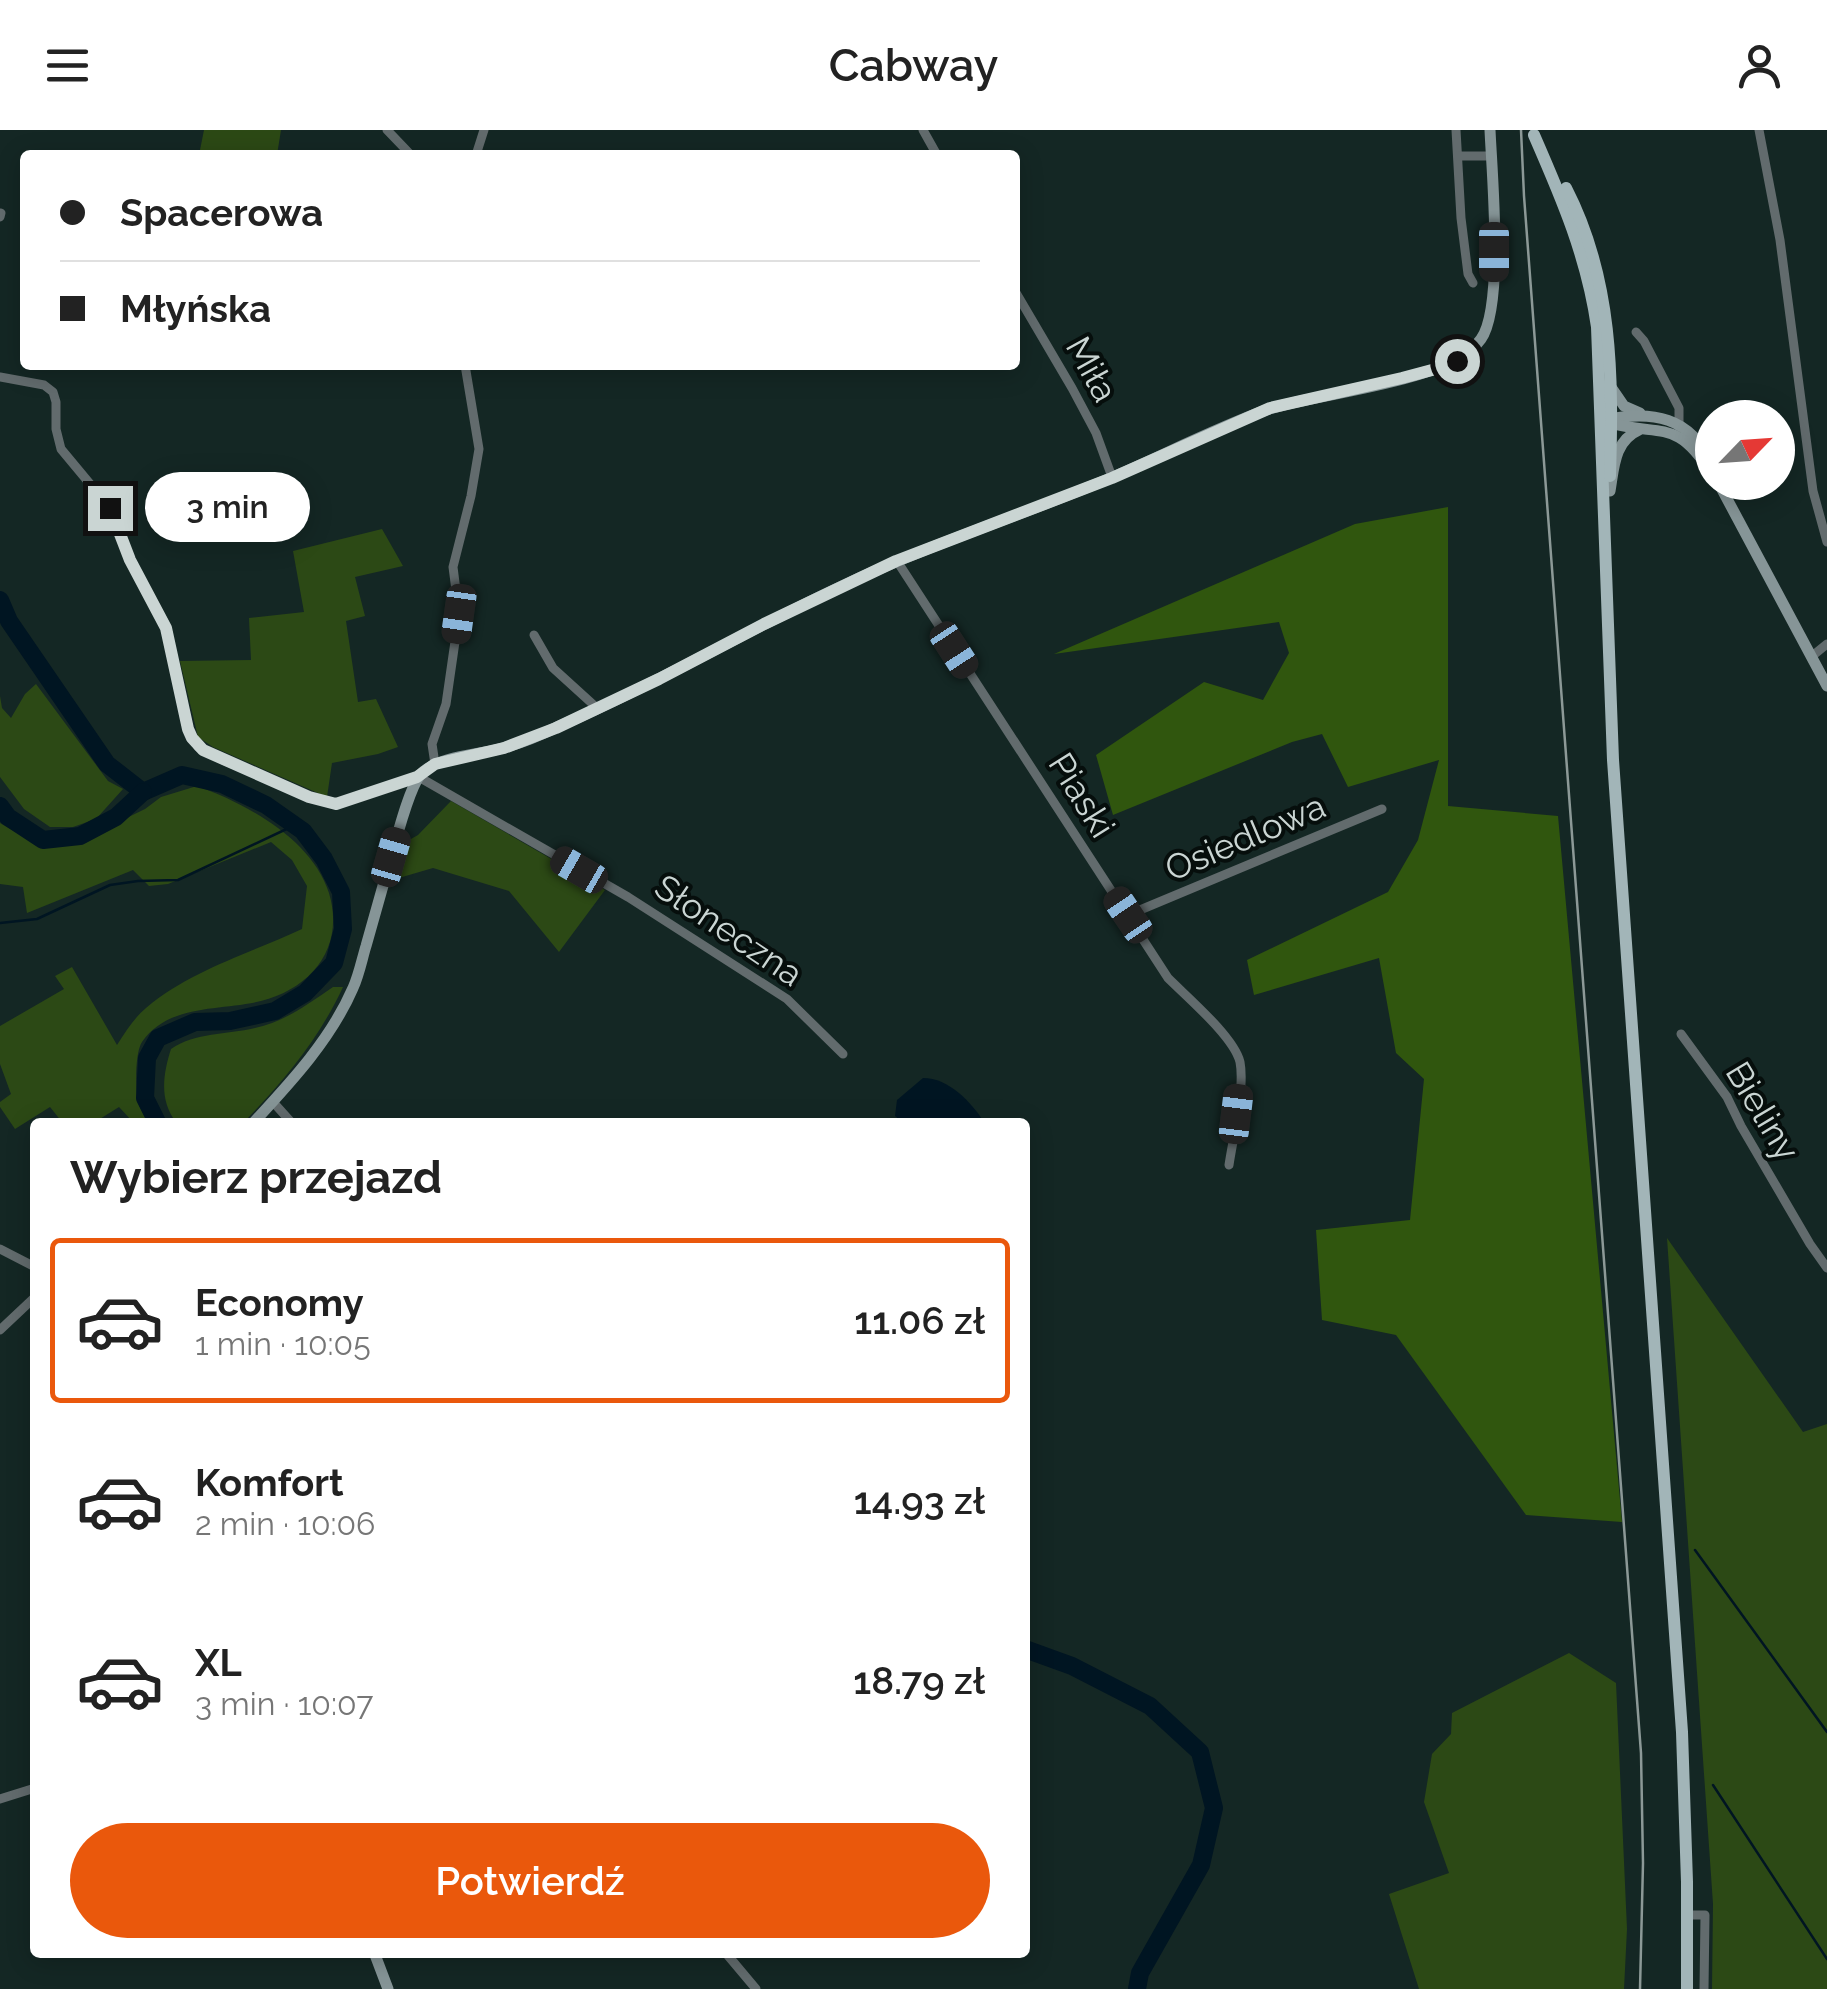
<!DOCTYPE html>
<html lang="pl">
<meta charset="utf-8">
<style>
body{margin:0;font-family:Raleway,sans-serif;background:#f6f6f6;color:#222;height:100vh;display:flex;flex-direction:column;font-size:38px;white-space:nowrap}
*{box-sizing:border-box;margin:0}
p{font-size:32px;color:#767676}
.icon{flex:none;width:55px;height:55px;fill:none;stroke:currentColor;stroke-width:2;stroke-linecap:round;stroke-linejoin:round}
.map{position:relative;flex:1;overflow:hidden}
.side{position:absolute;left:30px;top:988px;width:1000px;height:840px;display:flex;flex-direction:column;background:#fff;border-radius:10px;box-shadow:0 5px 25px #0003}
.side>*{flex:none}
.hud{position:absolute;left:20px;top:20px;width:1000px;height:220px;border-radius:10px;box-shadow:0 5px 25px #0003;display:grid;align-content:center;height:220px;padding:0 40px;background:#fff}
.needle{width:65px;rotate:65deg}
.controls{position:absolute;left:1695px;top:270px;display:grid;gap:20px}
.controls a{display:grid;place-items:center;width:100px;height:100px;border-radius:50%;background:#fff;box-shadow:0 5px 25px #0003;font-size:50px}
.end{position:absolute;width:45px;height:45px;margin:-22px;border:12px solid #cad5d3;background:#111;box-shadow:0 0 0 5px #111}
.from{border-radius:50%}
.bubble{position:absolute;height:70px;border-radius:35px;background:#fff;box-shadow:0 5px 25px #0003;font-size:32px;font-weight:600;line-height:70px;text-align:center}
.car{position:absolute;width:30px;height:60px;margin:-30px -15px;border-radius:12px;box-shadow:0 0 8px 2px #0007;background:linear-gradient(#222 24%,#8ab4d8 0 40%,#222 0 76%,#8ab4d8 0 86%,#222 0)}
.hud b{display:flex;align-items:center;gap:35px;height:95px;font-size:38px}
.hud b+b{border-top:2px solid #e0e0e0}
.hud i{width:25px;height:25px;background:#222}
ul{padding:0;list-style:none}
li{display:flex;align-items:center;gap:30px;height:165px;margin:0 20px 15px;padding:0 20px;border:5px solid transparent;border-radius:10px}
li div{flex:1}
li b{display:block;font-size:38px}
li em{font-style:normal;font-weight:600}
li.current{border-color:#ea580c}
li>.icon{width:90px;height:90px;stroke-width:1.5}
h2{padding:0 40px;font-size:45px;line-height:120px}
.action{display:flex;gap:20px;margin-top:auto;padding:20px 40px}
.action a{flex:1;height:115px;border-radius:60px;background:#ea580c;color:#fff;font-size:40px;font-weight:600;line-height:115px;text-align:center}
header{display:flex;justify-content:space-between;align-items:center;height:130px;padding:0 40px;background:#fff;font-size:45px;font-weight:600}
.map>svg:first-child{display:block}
</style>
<header><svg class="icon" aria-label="menu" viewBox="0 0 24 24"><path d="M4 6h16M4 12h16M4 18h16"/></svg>Cabway<svg class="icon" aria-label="person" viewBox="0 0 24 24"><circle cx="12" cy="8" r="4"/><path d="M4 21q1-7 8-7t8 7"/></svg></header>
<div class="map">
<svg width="1827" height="1859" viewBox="0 0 1827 1859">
<rect width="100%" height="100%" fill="#142724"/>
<g fill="#2c4915">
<path d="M204,0H281L277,25H199Z"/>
<path d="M382,399L403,436L355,447L365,486L346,491L358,572L376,569L398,617L378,624L332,633L327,667L213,617L198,607L180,531L251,530L249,488L304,482L293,421Z"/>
<path d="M36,554L108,651L123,659L96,689L73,697H50L24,679L0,647V566L2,578L11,588L25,564Z"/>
<path d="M197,656C247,674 312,709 329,763C345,816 313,858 261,871C221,881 169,873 142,912C135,922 135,960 138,972C140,979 145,986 148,992H133L119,977L95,992H62L50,977L15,999L0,977V972L11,964L0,934V896L64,859L55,846L72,837L117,915C126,901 134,888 146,878C191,840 251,823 302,799L307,756L292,730L271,712L168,754L149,756L133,740L27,783L23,757L0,754V693L43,718L71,715L145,679L161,667Z"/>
<path d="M451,671L605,760L559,822L509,761L433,738L392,750L402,714L418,705Z"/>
<path d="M333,857H343C319,909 283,952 244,992H176C159,970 163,944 171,919C196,902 226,905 255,898C286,891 308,874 333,857Z"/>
<path d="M1667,1108L1803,1302L1827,1294V1859H1712L1713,1774Z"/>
<path d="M1569,1523L1616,1553L1627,1799L1624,1859H1419L1389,1764L1449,1743L1424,1672L1432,1624L1451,1604L1452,1583Z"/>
</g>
<path fill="#30560e" d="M1448,377V676L1558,686L1622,1392L1526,1385L1396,1205L1322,1190L1316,1100L1410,1090L1424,949L1396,923L1379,828L1254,865L1247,830L1388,762L1418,710L1439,630L1348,657L1322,604L1292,612L1113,685L1096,625L1204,552L1263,570L1289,523L1279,492L1054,524L1355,394Z"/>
<path fill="#001522" d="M923,948C949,948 971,972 984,992H902L895,986L897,970Z"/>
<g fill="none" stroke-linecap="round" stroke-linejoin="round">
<g stroke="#001522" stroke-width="2.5">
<path d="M0,793L37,789L110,755L138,751L178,750L295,695"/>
<path d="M1695,1420L1827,1602"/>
<path d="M1713,1655L1827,1829"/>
</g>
<g stroke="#001522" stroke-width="18">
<path d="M0,470L9,491L107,634L143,662L182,645L222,654L266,675L303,701L324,729L341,762L343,799L334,833L305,863L275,881L230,891L195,892L158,908L147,928L145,968L157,992"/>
<path d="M0,676L8,687L43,710L80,706L116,687L143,662"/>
<path d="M1025,1519L1072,1536L1150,1576L1200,1622L1214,1678L1201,1735L1140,1843L1137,1859"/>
</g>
<g stroke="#626b6d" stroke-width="9">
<path d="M387,0L411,25"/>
<path d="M923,0L937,25"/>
<path d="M1456,0L1461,88L1468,144L1473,153"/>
<path d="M1759,0L1780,110L1813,361L1827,412"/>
<path d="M476,25L484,0"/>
<path d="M1458,26H1491"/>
<path d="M0,87L1,83"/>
<path d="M1015,161L1072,258L1096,303L1112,347"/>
<path d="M1636,202L1644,211L1679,278V298"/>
<path d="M0,247L44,255L53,262L56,272V299L61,319L110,378L130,430L164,492L188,599L198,617L223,630L309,667L336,675L417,647L424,650L628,767L787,869L843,924"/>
<path d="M897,431L1168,848C1187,867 1234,907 1240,932C1245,958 1233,1008 1229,1035"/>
<path d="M534,505L553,538L597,578"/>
<path d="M1811,527L1827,514"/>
<path d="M435,634L432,614L446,574L459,484L453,437L471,366L479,319L465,235"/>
<path d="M1128,785L1382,679"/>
<path d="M1681,904L1727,967L1741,996L1810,1114L1827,1138"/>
<path d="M273,972L291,992"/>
<path d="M0,1119L35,1137"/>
<path d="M0,1200L35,1167"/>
<path d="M0,1669L35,1658"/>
<path d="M1687,1785H1705L1704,1859"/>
<path d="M725,1822L756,1859"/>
</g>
<g stroke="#869597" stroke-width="11">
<path d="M1611,257L1624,276L1640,283"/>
<path d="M1604,290C1652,280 1691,286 1712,335"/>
<path d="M1606,292C1662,308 1675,286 1712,344"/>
<path d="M1718,352L1827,556"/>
<path d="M1610,361C1614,338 1614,311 1639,300"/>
<path d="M254,992C291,952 331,909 353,858C359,845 362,829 366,816C374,787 382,759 390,731C396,711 410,651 424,641C443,626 476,625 499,619C519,614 539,606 557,597C654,555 746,501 842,456C930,414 1023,385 1113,347C1164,325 1214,299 1266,280C1320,262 1450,253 1481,209C1504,177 1492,45 1490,0"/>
<path d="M374,1822L388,1859"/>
</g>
<g stroke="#a2b5b8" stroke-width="12">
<path d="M1534,5C1562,69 1587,127 1597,197L1613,630L1682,1602L1687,1752V1859"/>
<path d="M1566,58C1613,149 1613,247 1610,346"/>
</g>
<path stroke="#8c9997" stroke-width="2.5" d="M1521,0L1524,66L1641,1623L1643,1733L1640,1859"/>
</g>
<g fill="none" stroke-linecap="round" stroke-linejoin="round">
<path stroke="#cad5d3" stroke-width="12" d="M110,378L130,430L166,498L188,599L192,608L203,620L309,667L336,674L417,647L435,634L504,618L556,598L659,549L764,494L896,431L1112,348L1270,278L1402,248L1432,240L1457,231"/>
</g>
<g text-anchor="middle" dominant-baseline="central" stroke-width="8" stroke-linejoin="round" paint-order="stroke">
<g font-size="35" fill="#cad5d3" stroke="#060e0c">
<text transform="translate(1092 239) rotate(61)">Miła</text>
<text transform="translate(1082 665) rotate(58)">Piaski</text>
<text transform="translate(1245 707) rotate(-23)">Osiedlowa</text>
<text transform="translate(729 800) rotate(34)">Słoneczna</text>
<text transform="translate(1763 981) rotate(59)">Bieliny</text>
</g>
</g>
</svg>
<div class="controls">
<a><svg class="needle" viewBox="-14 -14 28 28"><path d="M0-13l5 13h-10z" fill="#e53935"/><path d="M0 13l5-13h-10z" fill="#767676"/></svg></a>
</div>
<i class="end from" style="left:1457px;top:231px"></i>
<i class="end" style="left:110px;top:378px"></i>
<div class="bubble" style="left:145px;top:342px;width:165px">3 min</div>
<i class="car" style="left:1494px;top:122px;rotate:180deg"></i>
<i class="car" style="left:459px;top:484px;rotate:188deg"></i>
<i class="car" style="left:954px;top:520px;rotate:147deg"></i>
<i class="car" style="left:391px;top:727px;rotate:16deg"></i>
<i class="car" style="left:579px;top:740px;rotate:300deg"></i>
<i class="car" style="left:1128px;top:785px;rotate:326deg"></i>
<i class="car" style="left:1236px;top:984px;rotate:7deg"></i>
<div class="hud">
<b><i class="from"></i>Spacerowa</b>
<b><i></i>Młyńska</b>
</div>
<section class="side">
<h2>Wybierz przejazd</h2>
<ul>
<li class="current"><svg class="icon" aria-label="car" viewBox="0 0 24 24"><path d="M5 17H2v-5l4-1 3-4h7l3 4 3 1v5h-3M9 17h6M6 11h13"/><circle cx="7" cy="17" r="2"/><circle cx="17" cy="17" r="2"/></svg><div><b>Economy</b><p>1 min · 10:05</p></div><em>11.06 zł</em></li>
<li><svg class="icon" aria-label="car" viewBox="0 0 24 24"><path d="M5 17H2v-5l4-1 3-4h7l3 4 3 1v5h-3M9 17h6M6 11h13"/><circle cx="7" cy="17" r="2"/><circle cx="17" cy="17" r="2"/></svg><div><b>Komfort</b><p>2 min · 10:06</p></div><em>14.93 zł</em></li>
<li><svg class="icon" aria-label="car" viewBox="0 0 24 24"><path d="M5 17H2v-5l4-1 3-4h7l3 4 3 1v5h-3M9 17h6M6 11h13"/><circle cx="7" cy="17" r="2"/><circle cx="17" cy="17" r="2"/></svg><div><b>XL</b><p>3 min · 10:07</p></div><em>18.79 zł</em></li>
</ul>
<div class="action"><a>Potwierdź</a></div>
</section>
</div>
